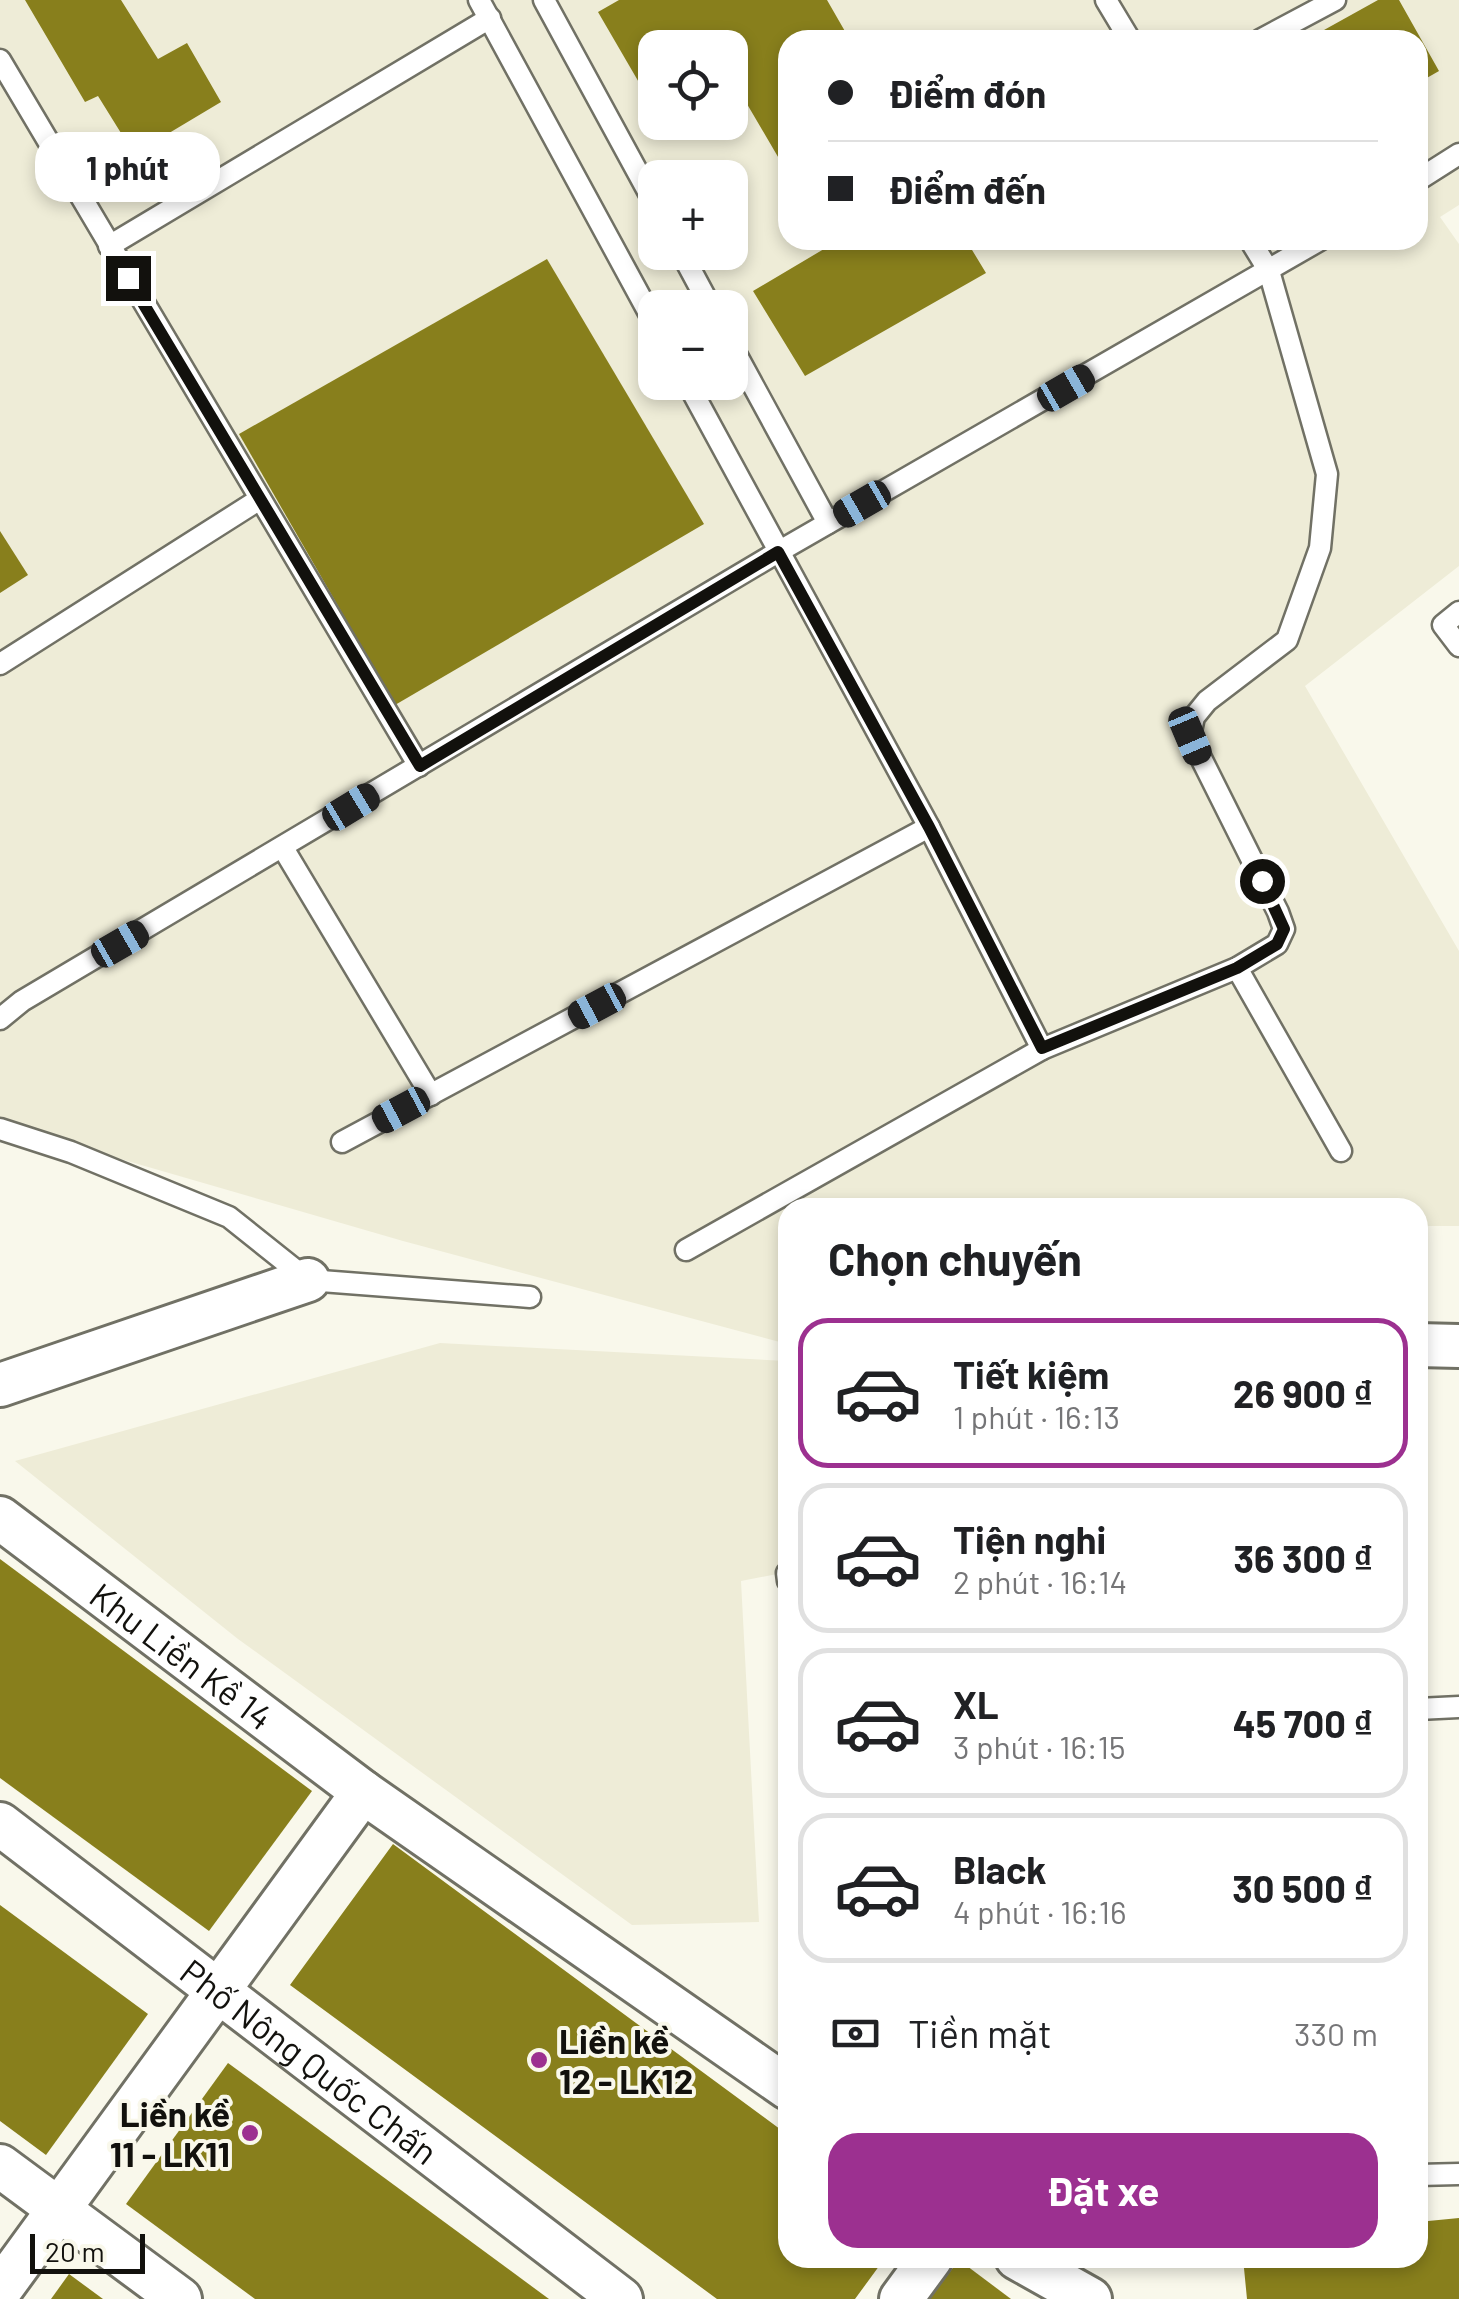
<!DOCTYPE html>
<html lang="vi">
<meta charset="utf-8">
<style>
body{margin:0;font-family:Barlow,sans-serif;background:#f6f6f6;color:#202124;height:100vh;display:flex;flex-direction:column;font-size:38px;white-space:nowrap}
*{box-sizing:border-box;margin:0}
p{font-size:32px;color:#757577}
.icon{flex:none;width:55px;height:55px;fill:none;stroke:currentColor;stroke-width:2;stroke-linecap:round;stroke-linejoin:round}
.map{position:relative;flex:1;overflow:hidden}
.sheet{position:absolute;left:778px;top:1198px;width:650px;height:1070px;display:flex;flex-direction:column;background:#fff;border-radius:30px;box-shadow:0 5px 15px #0003}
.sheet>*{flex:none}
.hud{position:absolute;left:778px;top:30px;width:650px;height:220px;border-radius:30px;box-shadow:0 5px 15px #0003;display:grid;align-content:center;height:220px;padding:0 50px;background:#fff}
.tools{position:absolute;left:638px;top:30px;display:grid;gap:20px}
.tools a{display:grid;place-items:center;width:110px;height:110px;border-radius:20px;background:#fff;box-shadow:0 5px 15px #0003;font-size:50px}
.scale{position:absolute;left:30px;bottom:25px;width:115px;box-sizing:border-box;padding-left:10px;border:5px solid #12110d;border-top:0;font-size:28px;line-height:35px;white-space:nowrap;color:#12110d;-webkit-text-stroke:8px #f9f8eb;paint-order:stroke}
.end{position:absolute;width:45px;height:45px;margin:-22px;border:12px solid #12110d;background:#fff;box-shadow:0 0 0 5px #fff}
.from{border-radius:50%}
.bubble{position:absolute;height:70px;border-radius:30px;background:#fff;box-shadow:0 5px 15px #0003;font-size:32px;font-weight:700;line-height:70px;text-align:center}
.car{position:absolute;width:30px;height:60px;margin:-30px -15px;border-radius:12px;box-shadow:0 0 8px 2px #0007;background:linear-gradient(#222 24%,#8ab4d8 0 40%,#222 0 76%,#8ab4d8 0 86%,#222 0)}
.hud b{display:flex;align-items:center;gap:35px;height:95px;font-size:38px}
.hud b+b{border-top:2px solid #e0e0e0}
.hud i{width:25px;height:25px;background:#202124}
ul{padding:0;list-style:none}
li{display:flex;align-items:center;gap:30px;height:150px;margin:0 20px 15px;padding:0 30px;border:5px solid #e0e0e0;border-radius:30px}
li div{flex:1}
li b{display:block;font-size:38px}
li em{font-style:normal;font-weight:700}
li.selected{border-color:#9c3090}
li>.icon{width:90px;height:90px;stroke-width:1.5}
h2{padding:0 50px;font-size:45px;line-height:120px}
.pay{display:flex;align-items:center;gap:25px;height:110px;padding:0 50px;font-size:38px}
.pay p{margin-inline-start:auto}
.cta{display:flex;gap:20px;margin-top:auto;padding:20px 50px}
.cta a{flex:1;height:115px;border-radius:30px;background:#9c3090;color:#fff;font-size:40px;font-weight:700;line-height:115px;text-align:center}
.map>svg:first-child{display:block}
</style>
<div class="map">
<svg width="1459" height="2299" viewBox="0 0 1459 2299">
<rect width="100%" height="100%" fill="#f9f8eb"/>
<g fill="#eeecd7" fill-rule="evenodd">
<path d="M0,0H1459V205L1440,217L1459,244V566L1305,686L1459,951V1226H1418V1208H788L787,1344L403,1241L0,1124ZM788,40H1418V240H788ZM655,48H730V122H655ZM655,178H730V252H655ZM655,308H730V382H655Z"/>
<path d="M440,1343L787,1361V1572L741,1581L759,1922L632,1925L238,1639L15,1461Z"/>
</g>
<g fill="#887f1c">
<path d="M25,0H121L158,59L187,43L221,102L134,154L98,96L85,102Z"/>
<path d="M619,0H827L850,40H788V174L730,75V48H655V110L598,12Z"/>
<path d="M1378,0H1399L1439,71L1418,83V40H1306Z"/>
<path d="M826,240H966L986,273L805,376L753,291L829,246Z"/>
<path d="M547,259L704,524L395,705L239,434Z"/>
<path d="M0,531L28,575L0,593Z"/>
<path d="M0,1559L312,1791L209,1931L0,1778Z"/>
<path d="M393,1844L788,2135V2258H885L855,2299H717L290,1985Z"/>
<path d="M0,1905L148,2014L46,2155L0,2121Z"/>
<path d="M228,2063L549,2299H255L126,2204Z"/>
<path d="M1459,2218V2299H1247L1243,2258H1418V2222Z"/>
<path d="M959,2260L1011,2299H929Z"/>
<path d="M69,2274L103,2299H51Z"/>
</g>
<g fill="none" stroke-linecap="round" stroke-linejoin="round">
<defs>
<g id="lane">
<path d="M479,0L655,324"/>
<path d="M544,0L655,204"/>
<path d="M1106,0L1130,40"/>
<path d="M1260,40L1335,0"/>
<path d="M0,60L419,766"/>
<path d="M1418,180L1459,154"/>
<path d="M109,246L490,18"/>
<path d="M681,252L711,308"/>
<path d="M730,343L828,523"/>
<path d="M687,382L929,827L1042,1049"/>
<path d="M1459,612L1443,625L1459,646"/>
<path d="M0,664L260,499"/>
<path d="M283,848L431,1095"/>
<path d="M1237,968L1341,1151"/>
<path d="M0,1019L22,1001L778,552L1320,240"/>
<path d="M0,1129L71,1152L229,1217L308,1280L530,1297"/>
<path d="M342,1142L929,827"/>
<path d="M686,1250L1042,1049L1237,968L1277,944L1284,929L1278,912L1190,736L1194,717L1207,701L1287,640L1320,548L1327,474L1269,271L1250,240"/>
<path d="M787,1573L788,1581"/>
<path d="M1418,1709L1459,1707"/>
<path d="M1418,2175L1459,2174"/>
</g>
<g id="street">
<path d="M1418,1345L1459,1346"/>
<path d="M0,1385L308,1280"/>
<path id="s1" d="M0,1518L363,1792L788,2088"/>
<path id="s2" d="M0,1824L621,2299"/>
<path d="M0,2166L180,2299"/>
<path d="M1017,2258L1090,2299"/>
<path d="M0,2290L363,1792"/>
<path d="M901,2299L931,2258"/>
</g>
</defs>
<use href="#lane" stroke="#717165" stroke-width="25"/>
<use href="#street" stroke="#717165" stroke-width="48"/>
<use href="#lane" stroke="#fff" stroke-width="20"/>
<use href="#street" stroke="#fff" stroke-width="42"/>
</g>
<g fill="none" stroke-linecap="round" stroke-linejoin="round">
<path stroke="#12110d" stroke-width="12" d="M128,278L420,766L778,552L929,827L1042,1048L1237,968L1277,944L1284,929L1262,881"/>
</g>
<g fill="#9c3090" stroke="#f9f8eb" stroke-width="4">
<circle cx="539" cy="2060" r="10"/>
<circle cx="250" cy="2133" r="10"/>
</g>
<g text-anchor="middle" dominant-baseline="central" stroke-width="8" stroke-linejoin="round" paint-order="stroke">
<g font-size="35" fill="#12110d" stroke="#f9f8eb">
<text stroke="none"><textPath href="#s1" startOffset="228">Khu Liền Kề 14</textPath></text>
<text stroke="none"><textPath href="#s2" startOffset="390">Phố Nông Quốc Chấn</textPath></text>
</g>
<g font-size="35" font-weight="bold" fill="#12110d" stroke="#f9f8eb" text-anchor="start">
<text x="559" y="2040">Liền kề<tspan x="559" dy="40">12 - LK12</tspan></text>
<text x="230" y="2113" text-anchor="end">Liền kề<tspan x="230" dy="40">11 - LK11</tspan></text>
</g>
</g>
</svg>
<div class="tools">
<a><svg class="icon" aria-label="locate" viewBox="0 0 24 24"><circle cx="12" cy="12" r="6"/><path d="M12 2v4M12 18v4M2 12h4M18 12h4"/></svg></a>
<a>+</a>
<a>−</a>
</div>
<div class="scale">20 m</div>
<i class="end from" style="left:1262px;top:881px"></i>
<i class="end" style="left:128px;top:278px"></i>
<div class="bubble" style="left:35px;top:132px;width:185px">1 phút</div>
<i class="car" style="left:1066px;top:388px;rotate:60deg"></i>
<i class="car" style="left:862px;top:504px;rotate:240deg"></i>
<i class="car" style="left:1190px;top:736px;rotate:157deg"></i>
<i class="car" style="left:351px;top:807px;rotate:59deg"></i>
<i class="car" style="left:120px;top:944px;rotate:60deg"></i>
<i class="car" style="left:597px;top:1006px;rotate:242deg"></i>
<i class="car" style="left:401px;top:1110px;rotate:242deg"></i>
<div class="hud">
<b><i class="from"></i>Điểm đón</b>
<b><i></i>Điểm đến</b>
</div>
<section class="sheet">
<h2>Chọn chuyến</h2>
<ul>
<li class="selected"><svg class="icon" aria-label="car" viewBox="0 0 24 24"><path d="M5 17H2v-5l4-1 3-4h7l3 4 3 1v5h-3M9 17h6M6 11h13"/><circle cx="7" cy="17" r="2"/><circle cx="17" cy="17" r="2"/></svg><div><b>Tiết kiệm</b><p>1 phút · 16:13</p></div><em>26 900 ₫</em></li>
<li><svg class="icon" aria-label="car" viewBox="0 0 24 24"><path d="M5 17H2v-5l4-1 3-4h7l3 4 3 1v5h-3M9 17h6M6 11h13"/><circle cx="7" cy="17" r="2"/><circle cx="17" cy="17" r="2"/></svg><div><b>Tiện nghi</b><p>2 phút · 16:14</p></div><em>36 300 ₫</em></li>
<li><svg class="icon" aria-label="car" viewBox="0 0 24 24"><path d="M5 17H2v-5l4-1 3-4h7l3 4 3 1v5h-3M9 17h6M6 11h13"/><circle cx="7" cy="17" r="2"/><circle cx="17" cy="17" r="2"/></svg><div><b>XL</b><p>3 phút · 16:15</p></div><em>45 700 ₫</em></li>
<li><svg class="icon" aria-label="car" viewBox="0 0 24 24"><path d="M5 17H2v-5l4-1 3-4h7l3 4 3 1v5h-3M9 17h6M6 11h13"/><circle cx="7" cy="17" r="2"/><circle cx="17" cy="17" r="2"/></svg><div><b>Black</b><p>4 phút · 16:16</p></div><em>30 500 ₫</em></li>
</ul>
<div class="pay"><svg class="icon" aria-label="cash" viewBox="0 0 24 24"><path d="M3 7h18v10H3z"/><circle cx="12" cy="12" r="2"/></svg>Tiền mặt<p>330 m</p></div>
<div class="cta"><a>Đặt xe</a></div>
</section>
</div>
